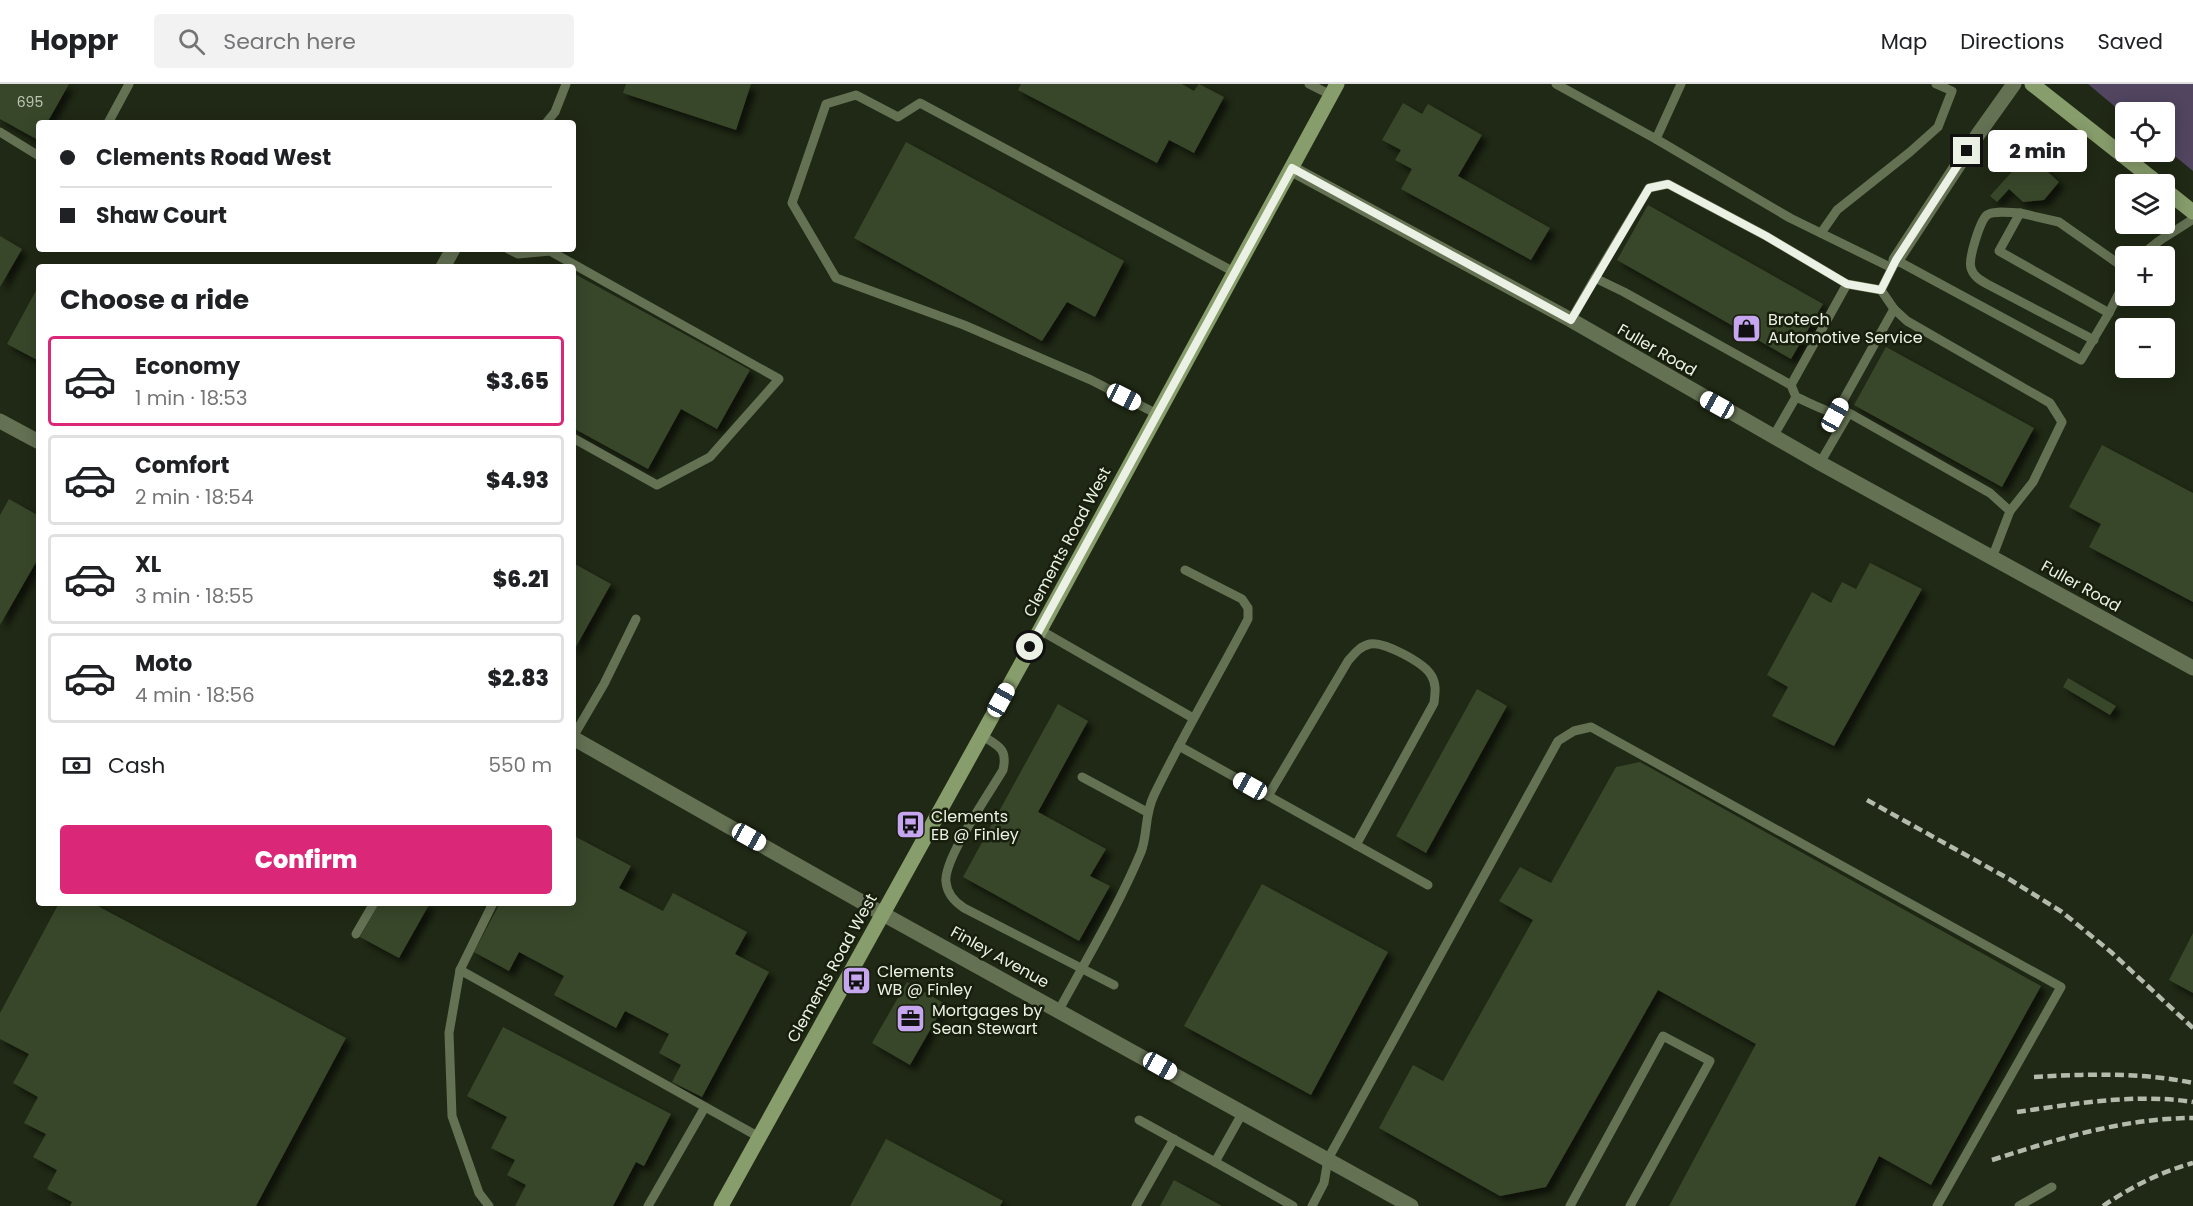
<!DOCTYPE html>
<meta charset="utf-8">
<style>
body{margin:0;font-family:Poppins,sans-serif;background:#f2f2f2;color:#202124;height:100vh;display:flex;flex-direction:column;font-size:22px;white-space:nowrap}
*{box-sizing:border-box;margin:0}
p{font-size:20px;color:#757577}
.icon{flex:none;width:33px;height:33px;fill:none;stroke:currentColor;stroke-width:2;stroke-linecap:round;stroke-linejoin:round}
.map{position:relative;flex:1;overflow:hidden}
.panel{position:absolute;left:36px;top:180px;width:540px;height:642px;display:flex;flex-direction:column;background:#fff;border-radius:6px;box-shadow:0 3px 15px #0003}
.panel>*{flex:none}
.top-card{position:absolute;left:36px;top:36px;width:540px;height:132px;border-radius:6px;box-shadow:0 3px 15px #0003;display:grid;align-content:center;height:132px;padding:0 24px;background:#fff}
.buttons{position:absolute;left:2115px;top:18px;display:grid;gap:12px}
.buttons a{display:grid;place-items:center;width:60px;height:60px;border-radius:6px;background:#fff;box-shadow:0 3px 15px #0003;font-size:30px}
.end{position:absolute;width:27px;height:27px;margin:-14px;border:8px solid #ebf1e4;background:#111;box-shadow:0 0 0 3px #111}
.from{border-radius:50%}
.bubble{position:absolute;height:42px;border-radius:6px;background:#fff;box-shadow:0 3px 15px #0003;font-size:20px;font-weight:800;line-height:42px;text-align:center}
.car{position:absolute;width:18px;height:36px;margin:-18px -9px;border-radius:8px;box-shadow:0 0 4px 2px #0007;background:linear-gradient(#fff 24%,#345 0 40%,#fff 0 76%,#345 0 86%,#fff 0)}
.top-card b{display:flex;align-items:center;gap:21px;height:57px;font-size:22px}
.top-card b+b{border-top:2px solid #e0e0e0}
.top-card i{width:15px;height:15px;background:#202124}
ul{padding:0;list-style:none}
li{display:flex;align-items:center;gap:18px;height:90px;margin:0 12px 9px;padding:0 12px;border:3px solid #e0e0e0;border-radius:6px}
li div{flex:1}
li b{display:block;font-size:22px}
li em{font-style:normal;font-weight:800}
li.current{border-color:#db2777}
li>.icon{width:54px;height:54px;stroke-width:1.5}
h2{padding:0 24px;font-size:27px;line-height:72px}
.pay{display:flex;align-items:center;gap:15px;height:66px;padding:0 24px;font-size:22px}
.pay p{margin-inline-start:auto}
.cta{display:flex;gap:12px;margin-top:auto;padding:12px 24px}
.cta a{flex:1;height:69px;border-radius:6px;background:#db2777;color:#fff;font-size:24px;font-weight:800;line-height:69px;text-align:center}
header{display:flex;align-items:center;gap:36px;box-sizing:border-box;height:84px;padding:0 30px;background:#fff;border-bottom:2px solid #e0e0e0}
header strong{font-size:28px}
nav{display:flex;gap:33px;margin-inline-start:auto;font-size:21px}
.search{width:420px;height:54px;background:#f2f2f2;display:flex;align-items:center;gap:15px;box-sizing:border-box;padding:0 21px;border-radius:6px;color:#757577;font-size:22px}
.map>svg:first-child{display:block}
</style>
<header>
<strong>Hoppr</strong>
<div class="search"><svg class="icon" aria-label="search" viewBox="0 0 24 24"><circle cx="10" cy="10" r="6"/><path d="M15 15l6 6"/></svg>Search here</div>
<nav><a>Map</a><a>Directions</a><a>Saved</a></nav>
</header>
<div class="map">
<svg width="2193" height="1122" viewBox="0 0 2193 1122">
<defs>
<filter id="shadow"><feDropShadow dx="5.5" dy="5.5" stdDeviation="3" flood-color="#0009"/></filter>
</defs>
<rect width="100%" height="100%" fill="#202915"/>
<path fill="#514560" d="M2088,0H2193V87L2165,64L2164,28H2126L2125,31Z"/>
<g fill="#394629" filter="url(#shadow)">
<path d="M0,0H69L47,39H39L38,56L0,35Z"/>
<path d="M626,0H751L736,46L623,9Z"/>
<path d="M1021,0H1182L1194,7L1199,0L1224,13L1194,69L1169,56L1157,79L1018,6Z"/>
<path d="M1403,19L1422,30L1428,20L1482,51L1458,92L1550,144L1531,176L1401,105L1412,85L1395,76L1401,66L1382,56Z"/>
<path d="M906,58L1124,177L1095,233L1067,218L1042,257L854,154Z"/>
<path d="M2028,70L2059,98L2044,116L2023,118L2009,105L1997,118L1990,112Z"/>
<path d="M1648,121L1823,220L1791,275L1617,176Z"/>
<path d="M0,152L22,165L0,203Z"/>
<path d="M573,189L750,286L717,345L681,325L648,385L573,344Z"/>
<path d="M39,201V277L7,260Z"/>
<path d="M1886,263L2034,344L2002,403L1854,321Z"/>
<path d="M2102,361L2193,409V518L2089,463L2101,440L2069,423Z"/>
<path d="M9,415L39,432V473L0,541V431Z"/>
<path d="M573,479L611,500L573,568Z"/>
<path d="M1870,479L1922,505L1834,662L1772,632L1788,603L1767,591L1812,508L1831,519L1842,498L1856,505Z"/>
<path d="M2068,594L2116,622L2110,631L2063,603Z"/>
<path d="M1477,605L1507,622L1426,769L1396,752Z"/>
<path d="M1058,620L1088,637L1038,728L1106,765L1090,792L1110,802L1079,857L963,793Z"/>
<path d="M1640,678L2041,902L1931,1101L1879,1072L1855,1122H1669L1756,960L1658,906L1546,1103L1500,1112L1379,1044L1413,981L1443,997L1533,836L1499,817L1520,783L1551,799L1616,683Z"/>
<path d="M576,753L631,782L619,804L663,827L673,809L747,848L735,870L769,888L702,1013L672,998L681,981L659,969L669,950L625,927L616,944L554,911L564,892L519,868L509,887L474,868L500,819H573V760Z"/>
<path d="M1262,800L1388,868L1311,1011L1184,942Z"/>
<path d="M59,819H92L346,954L256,1122H70L72,1118L47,1105L57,1086L33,1073L46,1050L24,1039L38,1013L13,999L29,970L0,955V929Z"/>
<path d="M379,819H430L399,874L360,853Z"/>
<path d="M2193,849V909L2169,896Z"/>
<path d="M907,898L945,920L910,981L872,959Z"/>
<path d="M503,943L671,1030L644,1082L636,1078L613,1122H515L526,1101L507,1091L515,1076L491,1064L507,1033L467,1012Z"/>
<path d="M886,1055L1003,1117L1000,1122H850Z"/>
<path d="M1174,1096L1222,1122H1160Z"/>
</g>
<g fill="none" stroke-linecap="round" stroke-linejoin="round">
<g stroke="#647153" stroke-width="9">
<path d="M1309,0L1331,11"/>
<path d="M1556,0L1656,55"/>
<path d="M1681,0L1656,55L1790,134L1892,184"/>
<path d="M108,39L129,0"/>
<path d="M546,39L555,28L566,0"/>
<path d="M0,48L39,72"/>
<path d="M2020,129C2011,129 1994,126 1987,131C1980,137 1968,175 1971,184C1973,192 1980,196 1987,200L2094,256"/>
<path d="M1821,149L1837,126L1910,68L1938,43L1952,7L1936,0"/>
<path d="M508,165L518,170L550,167L779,295L710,373L657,401L573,354"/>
<path d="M2142,172C2156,156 2175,148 2193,135"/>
<path d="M1595,194L1649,104L1668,100L1766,152L1847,200L1881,206"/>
<path d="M2109,229L1999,167L2020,129L2059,138L2126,185"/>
<path d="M1571,236L1595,194L1624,208L1791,301L1796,313"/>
<path d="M1791,301L1847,200"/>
<path d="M1157,330L1091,296L964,241L836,194L792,119L826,20L856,11L898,33L920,19L1236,189"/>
<path d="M1835,331L1894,225"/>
<path d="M1773,353L1796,313C1806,317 1832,331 1840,330"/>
<path d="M1820,379L1849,329L1990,409L2010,427L1992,474"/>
<path d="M2010,427L2033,398L2062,338L2050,319L1907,237L1894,225L1881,206L1896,176L2081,276L2109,229L2126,195"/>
<path d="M1040,546L1193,634"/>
<path d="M981,651C998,662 1008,664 1003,686C990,708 943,776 946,798C947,810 955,818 964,824L1114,901"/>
<path d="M573,653L604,600L636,535"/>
<path d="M1179,662L1428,801"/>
<path d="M1082,693L1147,728"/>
<path d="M1268,712L1348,577C1354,570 1360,562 1370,560C1384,557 1424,579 1431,591C1437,600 1435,610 1434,619L1356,761"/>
<path d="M356,850L374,819"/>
<path d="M460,886L759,1053"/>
<path d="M1059,926C1087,874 1118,823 1141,768C1148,750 1144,732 1154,711C1183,651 1217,594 1248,535V524L1242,515L1185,486"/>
<path d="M1243,1028L1215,1078L1293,1122"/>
<path d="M1139,1036L1215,1078"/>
<path d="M489,1122L479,1109L452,1032L449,949L460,886L493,819"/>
<path d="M648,1122L705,1023"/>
<path d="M1136,1122L1174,1055"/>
<path d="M1312,1122L1324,1099L1328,1075L1558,657L1574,647L1591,643L2061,903L1937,1122"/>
<path d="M1570,1122L1663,952L1710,977L1630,1122"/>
<path d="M2019,1122L2052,1103"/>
</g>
<g stroke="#647153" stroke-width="15">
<path d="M1292,85L1571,236L1820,379L2193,584"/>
<path d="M1896,176L1979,49L2014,0"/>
<path d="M443,183L453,165"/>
<path d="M0,337L39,358"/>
<path d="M573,654L883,830L1411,1122"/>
</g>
<g stroke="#879d6b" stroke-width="15">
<path d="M2032,0L2159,100"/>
<path d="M2164,105L2193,128"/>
<path d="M721,1122L1040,546L1337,0"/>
</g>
<g stroke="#b4bbac" stroke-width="4.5" stroke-dasharray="9 4.5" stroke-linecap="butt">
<path d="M1867,716L2009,795L2062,828L2111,868L2193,944"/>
<path d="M2034,993C2087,990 2141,988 2193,999"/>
<path d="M2017,1028C2074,1020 2135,1009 2193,1018"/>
<path d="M1992,1076C2058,1055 2123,1034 2193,1034"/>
<path d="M2103,1122C2131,1103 2160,1088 2193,1079"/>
</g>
</g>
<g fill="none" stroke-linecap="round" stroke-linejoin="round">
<path stroke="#ebf1e4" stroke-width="8" d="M1030,563L1292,84L1571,236L1649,104L1668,100L1766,152L1847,200L1881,206L1896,176L1967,67"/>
</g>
<defs>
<symbol id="shop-square" viewBox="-11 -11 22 22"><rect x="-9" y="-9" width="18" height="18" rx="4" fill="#c7a6f0" stroke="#171f0c"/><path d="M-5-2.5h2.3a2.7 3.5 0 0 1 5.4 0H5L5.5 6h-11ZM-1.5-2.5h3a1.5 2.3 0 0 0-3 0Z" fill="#111"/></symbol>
<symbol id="bus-square" viewBox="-11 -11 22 22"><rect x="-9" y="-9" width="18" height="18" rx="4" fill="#c7a6f0" stroke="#171f0c"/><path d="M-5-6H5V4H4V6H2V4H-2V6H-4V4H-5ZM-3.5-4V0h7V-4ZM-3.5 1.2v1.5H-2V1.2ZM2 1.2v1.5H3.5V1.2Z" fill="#111"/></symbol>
<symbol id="office-square" viewBox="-11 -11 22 22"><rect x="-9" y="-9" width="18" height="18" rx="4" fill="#c7a6f0" stroke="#171f0c"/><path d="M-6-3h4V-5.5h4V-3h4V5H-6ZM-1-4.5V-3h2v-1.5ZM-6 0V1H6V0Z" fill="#111"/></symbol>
</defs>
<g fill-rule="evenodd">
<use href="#shop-square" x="1730" y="228" width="33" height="33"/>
<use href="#bus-square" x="894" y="724" width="33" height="33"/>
<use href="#bus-square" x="840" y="880" width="33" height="33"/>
<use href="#office-square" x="894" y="918" width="33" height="33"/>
</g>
<g text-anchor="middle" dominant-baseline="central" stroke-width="5" stroke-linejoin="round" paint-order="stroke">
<g font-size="14" fill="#bec6b5">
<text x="30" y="18">695</text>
</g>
<g font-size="16" fill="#ebf1e4" stroke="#171f0c" text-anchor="start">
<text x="1768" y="235">Brotech<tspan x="1768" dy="18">Automotive Service</tspan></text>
<text x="931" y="732">Clements<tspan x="931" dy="18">EB @ Finley</tspan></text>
<text x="877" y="887">Clements<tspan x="877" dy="18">WB @ Finley</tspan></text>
<text x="932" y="926">Mortgages by<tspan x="932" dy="18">Sean Stewart</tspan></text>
</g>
<g font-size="16" fill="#ebf1e4" stroke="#171f0c">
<text transform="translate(1657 266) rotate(30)">Fuller Road</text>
<text transform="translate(1067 458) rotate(-62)">Clements Road West</text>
<text transform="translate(2081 502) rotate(29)">Fuller Road</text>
<text transform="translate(1000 873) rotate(29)">Finley Avenue</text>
<text transform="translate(832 884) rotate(-61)">Clements Road West</text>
</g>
</g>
</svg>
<div class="buttons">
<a><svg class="icon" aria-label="locate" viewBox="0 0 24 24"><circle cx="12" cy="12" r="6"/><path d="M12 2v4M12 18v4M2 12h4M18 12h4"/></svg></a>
<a><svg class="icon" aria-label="layers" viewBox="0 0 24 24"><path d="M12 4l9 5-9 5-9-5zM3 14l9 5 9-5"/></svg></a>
<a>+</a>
<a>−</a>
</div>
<i class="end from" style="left:1030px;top:563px"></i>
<i class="end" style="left:1967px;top:67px"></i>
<div class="bubble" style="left:1988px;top:46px;width:99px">2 min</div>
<i class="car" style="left:1124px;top:313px;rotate:117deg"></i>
<i class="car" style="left:1717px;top:321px;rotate:299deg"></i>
<i class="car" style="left:1835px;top:331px;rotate:29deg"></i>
<i class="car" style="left:1001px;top:616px;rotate:29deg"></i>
<i class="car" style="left:1250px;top:702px;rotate:299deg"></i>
<i class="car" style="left:749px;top:753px;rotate:119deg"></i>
<i class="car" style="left:1160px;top:982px;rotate:119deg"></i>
<div class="top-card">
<b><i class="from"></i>Clements Road West</b>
<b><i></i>Shaw Court</b>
</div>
<section class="panel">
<h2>Choose a ride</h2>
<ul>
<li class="current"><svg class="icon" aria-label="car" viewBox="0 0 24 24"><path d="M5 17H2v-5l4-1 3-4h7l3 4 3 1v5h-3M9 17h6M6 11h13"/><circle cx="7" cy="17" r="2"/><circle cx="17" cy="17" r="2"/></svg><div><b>Economy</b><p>1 min · 18:53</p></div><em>$3.65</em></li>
<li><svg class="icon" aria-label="car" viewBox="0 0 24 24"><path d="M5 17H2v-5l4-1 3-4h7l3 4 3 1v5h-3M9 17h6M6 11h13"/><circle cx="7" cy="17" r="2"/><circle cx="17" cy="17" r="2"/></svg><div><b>Comfort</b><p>2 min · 18:54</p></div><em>$4.93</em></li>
<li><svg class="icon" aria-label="car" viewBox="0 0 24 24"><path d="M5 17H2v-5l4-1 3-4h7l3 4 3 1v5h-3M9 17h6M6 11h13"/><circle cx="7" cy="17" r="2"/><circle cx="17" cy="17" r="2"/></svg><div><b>XL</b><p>3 min · 18:55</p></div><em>$6.21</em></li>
<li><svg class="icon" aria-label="car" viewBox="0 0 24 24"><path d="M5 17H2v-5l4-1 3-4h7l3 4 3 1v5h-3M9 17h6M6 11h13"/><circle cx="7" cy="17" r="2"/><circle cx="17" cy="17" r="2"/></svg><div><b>Moto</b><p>4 min · 18:56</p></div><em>$2.83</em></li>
</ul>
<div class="pay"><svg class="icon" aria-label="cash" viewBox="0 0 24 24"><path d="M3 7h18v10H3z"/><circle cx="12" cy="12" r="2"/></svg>Cash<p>550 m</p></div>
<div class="cta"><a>Confirm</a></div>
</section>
</div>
